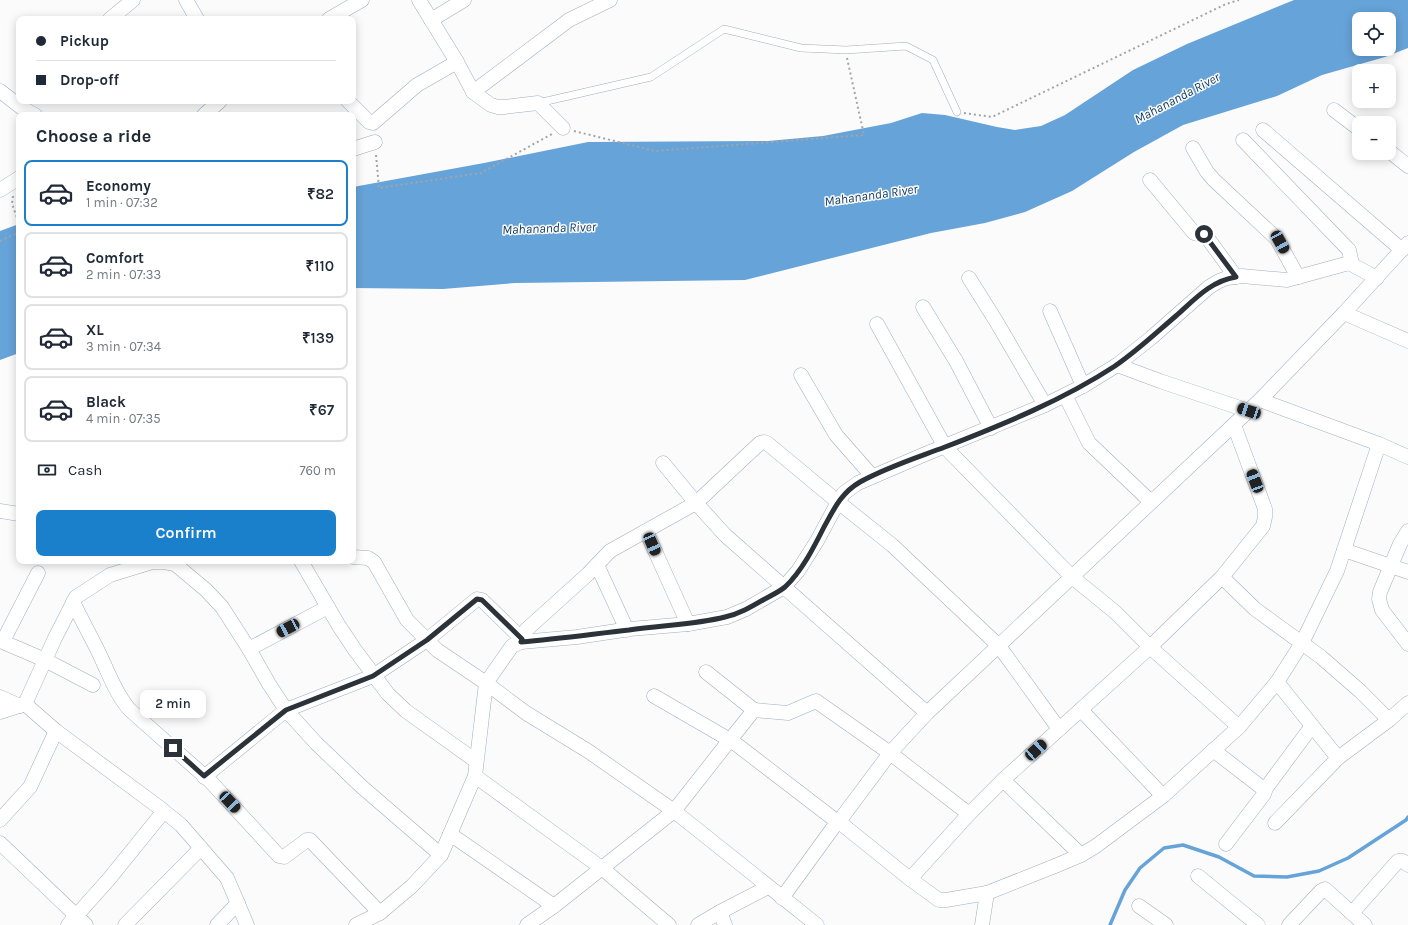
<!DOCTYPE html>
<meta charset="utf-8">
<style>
body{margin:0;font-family:Karla,sans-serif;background:#f2f2f3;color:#1f2937;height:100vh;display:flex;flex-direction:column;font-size:15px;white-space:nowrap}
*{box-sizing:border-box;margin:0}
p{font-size:13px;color:#747a83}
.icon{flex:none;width:22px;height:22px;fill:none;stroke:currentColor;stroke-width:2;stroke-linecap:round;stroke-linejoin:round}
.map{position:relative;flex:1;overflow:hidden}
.drawer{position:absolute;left:16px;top:112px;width:340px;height:452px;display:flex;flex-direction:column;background:#fff;border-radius:8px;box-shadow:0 2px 10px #0003}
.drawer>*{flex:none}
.hud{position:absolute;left:16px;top:16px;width:340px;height:88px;border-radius:8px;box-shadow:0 2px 10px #0003;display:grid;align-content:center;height:88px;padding:0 20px;background:#fff}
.buttons{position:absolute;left:1352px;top:12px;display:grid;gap:8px}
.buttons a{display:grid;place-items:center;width:44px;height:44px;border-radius:8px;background:#fff;box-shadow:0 2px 10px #0003;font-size:20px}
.end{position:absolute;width:18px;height:18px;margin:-9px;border:5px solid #2b3239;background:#fff;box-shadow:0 0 0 2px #fff}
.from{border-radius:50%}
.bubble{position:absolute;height:28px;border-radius:8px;background:#fff;box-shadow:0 2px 10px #0003;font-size:13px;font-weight:600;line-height:28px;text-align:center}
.car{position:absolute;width:12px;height:24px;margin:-12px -6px;border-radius:5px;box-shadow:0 0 3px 1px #0007;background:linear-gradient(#222 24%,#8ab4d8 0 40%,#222 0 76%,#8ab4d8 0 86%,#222 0)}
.hud b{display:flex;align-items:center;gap:14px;height:38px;font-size:15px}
.hud b+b{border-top:1px solid #e0e1e3}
.hud i{width:10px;height:10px;background:#1f2937}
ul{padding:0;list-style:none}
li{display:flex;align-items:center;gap:12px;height:66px;margin:0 8px 6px;padding:0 12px;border:2px solid #e0e1e3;border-radius:8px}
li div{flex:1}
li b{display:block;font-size:15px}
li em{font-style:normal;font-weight:600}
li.active{border-color:#1a80cb}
li>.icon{width:36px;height:36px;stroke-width:1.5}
h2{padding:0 20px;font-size:18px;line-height:48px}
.pay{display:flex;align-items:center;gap:10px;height:44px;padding:0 20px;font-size:15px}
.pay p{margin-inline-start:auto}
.primary-button{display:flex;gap:8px;margin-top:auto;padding:8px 20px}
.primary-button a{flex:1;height:46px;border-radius:8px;background:#1a80cb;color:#fff;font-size:16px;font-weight:600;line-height:46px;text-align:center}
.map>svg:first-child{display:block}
</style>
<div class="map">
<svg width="1408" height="925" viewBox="0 0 1408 925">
<rect width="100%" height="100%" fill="#fbfbfb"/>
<g fill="#66a3d9" fill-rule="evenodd">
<path d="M1294,0H1408V48L1385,57L1322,75L1277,96L1183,125L1134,152L1072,191L1025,212L985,223L931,233L745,280L515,283L443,289L353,288V187L484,163L588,142L768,141L823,136L891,123L922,113L945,115L997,127L1015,130L1041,126L1065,115L1133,70L1187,44ZM1359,19H1389V49H1359Z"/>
<path d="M19,224V353L0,360V231Z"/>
</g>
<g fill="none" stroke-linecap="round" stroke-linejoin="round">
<path stroke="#66a3d9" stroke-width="3.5" d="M1110,925L1125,890L1140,868L1164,848L1183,845L1219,857L1254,876L1287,877L1319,871L1348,858L1406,820L1408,817"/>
<defs>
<path id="lane" d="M538,103L651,77L724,29L801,48L846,50L906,46L933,60L957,112"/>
<g id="street">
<path d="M186,0L197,19"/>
<path d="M419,0L457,62L473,92L491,105L498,107H504L538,103L563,128"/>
<path d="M110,19L133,0"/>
<path d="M329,19L362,0"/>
<path d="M431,20L464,0"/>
<path d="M0,91L22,108L35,115"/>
<path d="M473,92L569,20L610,0"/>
<path d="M348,101L369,122L373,123L417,85L457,62"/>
<path d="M1334,110L1359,129"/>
<path d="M204,115L220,101"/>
<path d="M1263,130L1402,250"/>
<path d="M1243,140L1346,247L1349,250L1352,264"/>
<path d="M1193,148L1207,172L1214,180L1277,239L1298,277"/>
<path d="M353,149L375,142"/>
<path d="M1389,151L1408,166"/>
<path d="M1150,180L1194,233L1206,236L1236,277"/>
<path d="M0,190L19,178"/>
<path d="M969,278L996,321L1045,405"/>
<path d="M923,307L956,361L991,428"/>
<path d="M1050,311L1083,386"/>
<path d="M1344,313L1408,341"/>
<path d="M877,324L945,447L1072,577L1115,612L1150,647L1239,727"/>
<path d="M1117,365L1160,381L1249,411"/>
<path d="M801,375L836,435L872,476"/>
<path d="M1065,395L1089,443L1151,502"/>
<path d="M1379,444L1408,457"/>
<path d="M663,463L696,503L725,535L927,713"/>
<path d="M0,511L19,514"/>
<path d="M646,531L688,624"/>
<path d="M1408,531L1400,544L1380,592L1379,599L1382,610L1408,644"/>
<path d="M1344,550L1408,572"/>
<path d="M353,557L368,558L374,562L407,620L437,650L486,683L526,713L588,751L674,811L817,925"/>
<path d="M301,561L339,626L355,650L388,694L406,711L476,761"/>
<path d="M597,565L627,630"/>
<path d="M38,573L4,639L3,642L45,660L93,685"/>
<path d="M1222,577L1255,609L1321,657L1360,691L1389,720L1408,703"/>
<path d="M73,602C83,623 95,643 104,664C111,679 118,697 130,710L210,781L279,856L284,857L307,840H310L380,913"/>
<path d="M521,642L526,630L588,574L610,551L696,503L760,443L764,442L767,443L838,502L892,545L999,646L1059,729"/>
<path d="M249,649L328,607"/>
<path d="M706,672L754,710"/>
<path d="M1277,682L1338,758"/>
<path d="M654,696L730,740L754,710L788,713L816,701L890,753L969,814"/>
<path d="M0,697L20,706"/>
<path d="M25,704L55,638L76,597L110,575L152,562H164L175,564L206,590L222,607L249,649L269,684L286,710L316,743L362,787L441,855"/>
<path d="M1081,710L1163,796"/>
<path d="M0,712L25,704L56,731L160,808L181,825L227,878L247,925"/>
<path d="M1213,750L1261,787L1266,788L1312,726"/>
<path d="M475,776L603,869L669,925"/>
<path d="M204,777L286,710L373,676L427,640L477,599L482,600L522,639"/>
<path d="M1003,780L1081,855"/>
<path d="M0,820L30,787L56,731"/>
<path d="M1275,823L1338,758L1389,720"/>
<path d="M450,834L554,906"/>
<path d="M0,843L86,925"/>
<path d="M1226,844L1264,794L1266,788"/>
<path d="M1198,876L1258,925"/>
<path d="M910,879L969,814L1003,780L1150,647L1222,577L1263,526L1265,517V509L1234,425"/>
<path d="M782,898L838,821L910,879L939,900H946L987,893"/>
<path d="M1139,906L1166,925"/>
<path d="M720,912L725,925"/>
<path d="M1352,913L1398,861H1403L1408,865"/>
<path d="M68,925L109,879L164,811"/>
<path d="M125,925L201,848"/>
<path d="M217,925L238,903"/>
<path d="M356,925L380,913L412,886L441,855L475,776L486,683L512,646L521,642L577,637L630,629L688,624L727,617L746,609L784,587L798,571L817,541L838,502L844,493L858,483L923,455L1045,405L1083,386L1117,365L1151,338L1209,287L1219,281L1227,278L1242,276L1287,280L1349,263L1377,278"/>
<path d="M527,925L554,906L674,811L729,741H732L835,820H840L890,753L927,713L1260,400L1344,313L1408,243"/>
<path d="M698,925L720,912L768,887"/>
<path d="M982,925L987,893L1055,866L1081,855L1096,846L1163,796L1239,727L1277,682L1302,643L1337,571L1379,444L1260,400"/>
<path d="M1289,925L1321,891L1325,889L1365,925"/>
</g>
</defs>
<use href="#lane" stroke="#9eafc0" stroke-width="8"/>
<use href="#street" stroke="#9eafc0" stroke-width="15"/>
<g stroke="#a2a5a8" stroke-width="2" stroke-dasharray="2 3" stroke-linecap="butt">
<path d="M964,113L992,117L1226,4L1239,0"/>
<path d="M574,131L655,151L864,135L847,58"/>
<path d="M376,155L379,188L481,173L552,134"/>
<path d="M13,196L12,204L19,223"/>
<path d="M0,241L19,232"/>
</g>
<use href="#lane" stroke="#fff" stroke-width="7"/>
<use href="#street" stroke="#fff" stroke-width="14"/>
</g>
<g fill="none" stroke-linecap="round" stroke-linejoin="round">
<path stroke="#2b3239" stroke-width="5" d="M173,748L204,776L286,710L373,676L427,640L477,599L482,600L522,639L521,642C557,639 593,634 629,630C661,625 694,625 725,617C739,614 751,607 763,600C770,596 779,592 785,587C802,571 814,547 824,527C834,509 841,493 860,482C887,467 916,458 945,447C1004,424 1063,400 1115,366C1137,351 1157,332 1177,315C1195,299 1211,281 1236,277L1204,234"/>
</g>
<g text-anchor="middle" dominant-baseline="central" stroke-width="3" stroke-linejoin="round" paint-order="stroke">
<g font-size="13" font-style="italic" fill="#0b395e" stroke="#fbfbfb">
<text transform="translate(1177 98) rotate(-28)">Mahananda River</text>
<text transform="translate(871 195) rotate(-8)">Mahananda River</text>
<text transform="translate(549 228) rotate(-2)">Mahananda River</text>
</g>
</g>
</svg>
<div class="buttons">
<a><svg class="icon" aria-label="locate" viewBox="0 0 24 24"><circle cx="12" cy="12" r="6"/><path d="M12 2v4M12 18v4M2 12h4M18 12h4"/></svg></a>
<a>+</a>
<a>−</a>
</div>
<i class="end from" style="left:1204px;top:234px"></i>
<i class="end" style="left:173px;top:748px"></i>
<div class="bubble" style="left:140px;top:690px;width:66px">2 min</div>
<i class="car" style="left:1280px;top:242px;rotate:151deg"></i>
<i class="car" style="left:1249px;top:411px;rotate:288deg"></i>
<i class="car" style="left:1255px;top:481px;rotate:339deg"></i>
<i class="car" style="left:652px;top:544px;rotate:156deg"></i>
<i class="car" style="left:288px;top:628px;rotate:242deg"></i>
<i class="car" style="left:1036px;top:750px;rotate:48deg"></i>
<i class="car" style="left:230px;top:802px;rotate:137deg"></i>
<div class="hud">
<b><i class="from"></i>Pickup</b>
<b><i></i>Drop-off</b>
</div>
<section class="drawer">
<h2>Choose a ride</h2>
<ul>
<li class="active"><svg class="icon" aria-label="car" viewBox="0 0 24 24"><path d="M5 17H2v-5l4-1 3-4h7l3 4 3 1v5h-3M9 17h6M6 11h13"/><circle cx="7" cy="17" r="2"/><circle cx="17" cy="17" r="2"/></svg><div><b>Economy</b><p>1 min · 07:32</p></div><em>₹82</em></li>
<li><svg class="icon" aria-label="car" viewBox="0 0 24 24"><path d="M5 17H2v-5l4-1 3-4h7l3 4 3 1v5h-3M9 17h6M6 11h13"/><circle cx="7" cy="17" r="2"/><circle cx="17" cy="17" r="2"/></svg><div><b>Comfort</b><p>2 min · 07:33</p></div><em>₹110</em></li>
<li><svg class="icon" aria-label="car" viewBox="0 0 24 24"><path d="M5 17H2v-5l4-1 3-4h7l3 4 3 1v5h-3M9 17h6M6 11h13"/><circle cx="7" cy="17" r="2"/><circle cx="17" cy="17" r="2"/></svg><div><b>XL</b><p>3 min · 07:34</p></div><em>₹139</em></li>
<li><svg class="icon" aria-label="car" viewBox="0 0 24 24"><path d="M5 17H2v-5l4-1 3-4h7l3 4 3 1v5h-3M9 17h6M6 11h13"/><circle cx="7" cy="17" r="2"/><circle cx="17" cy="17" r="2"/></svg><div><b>Black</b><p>4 min · 07:35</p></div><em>₹67</em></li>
</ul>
<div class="pay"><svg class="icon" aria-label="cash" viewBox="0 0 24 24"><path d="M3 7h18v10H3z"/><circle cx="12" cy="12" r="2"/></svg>Cash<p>760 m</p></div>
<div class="primary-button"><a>Confirm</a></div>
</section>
</div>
